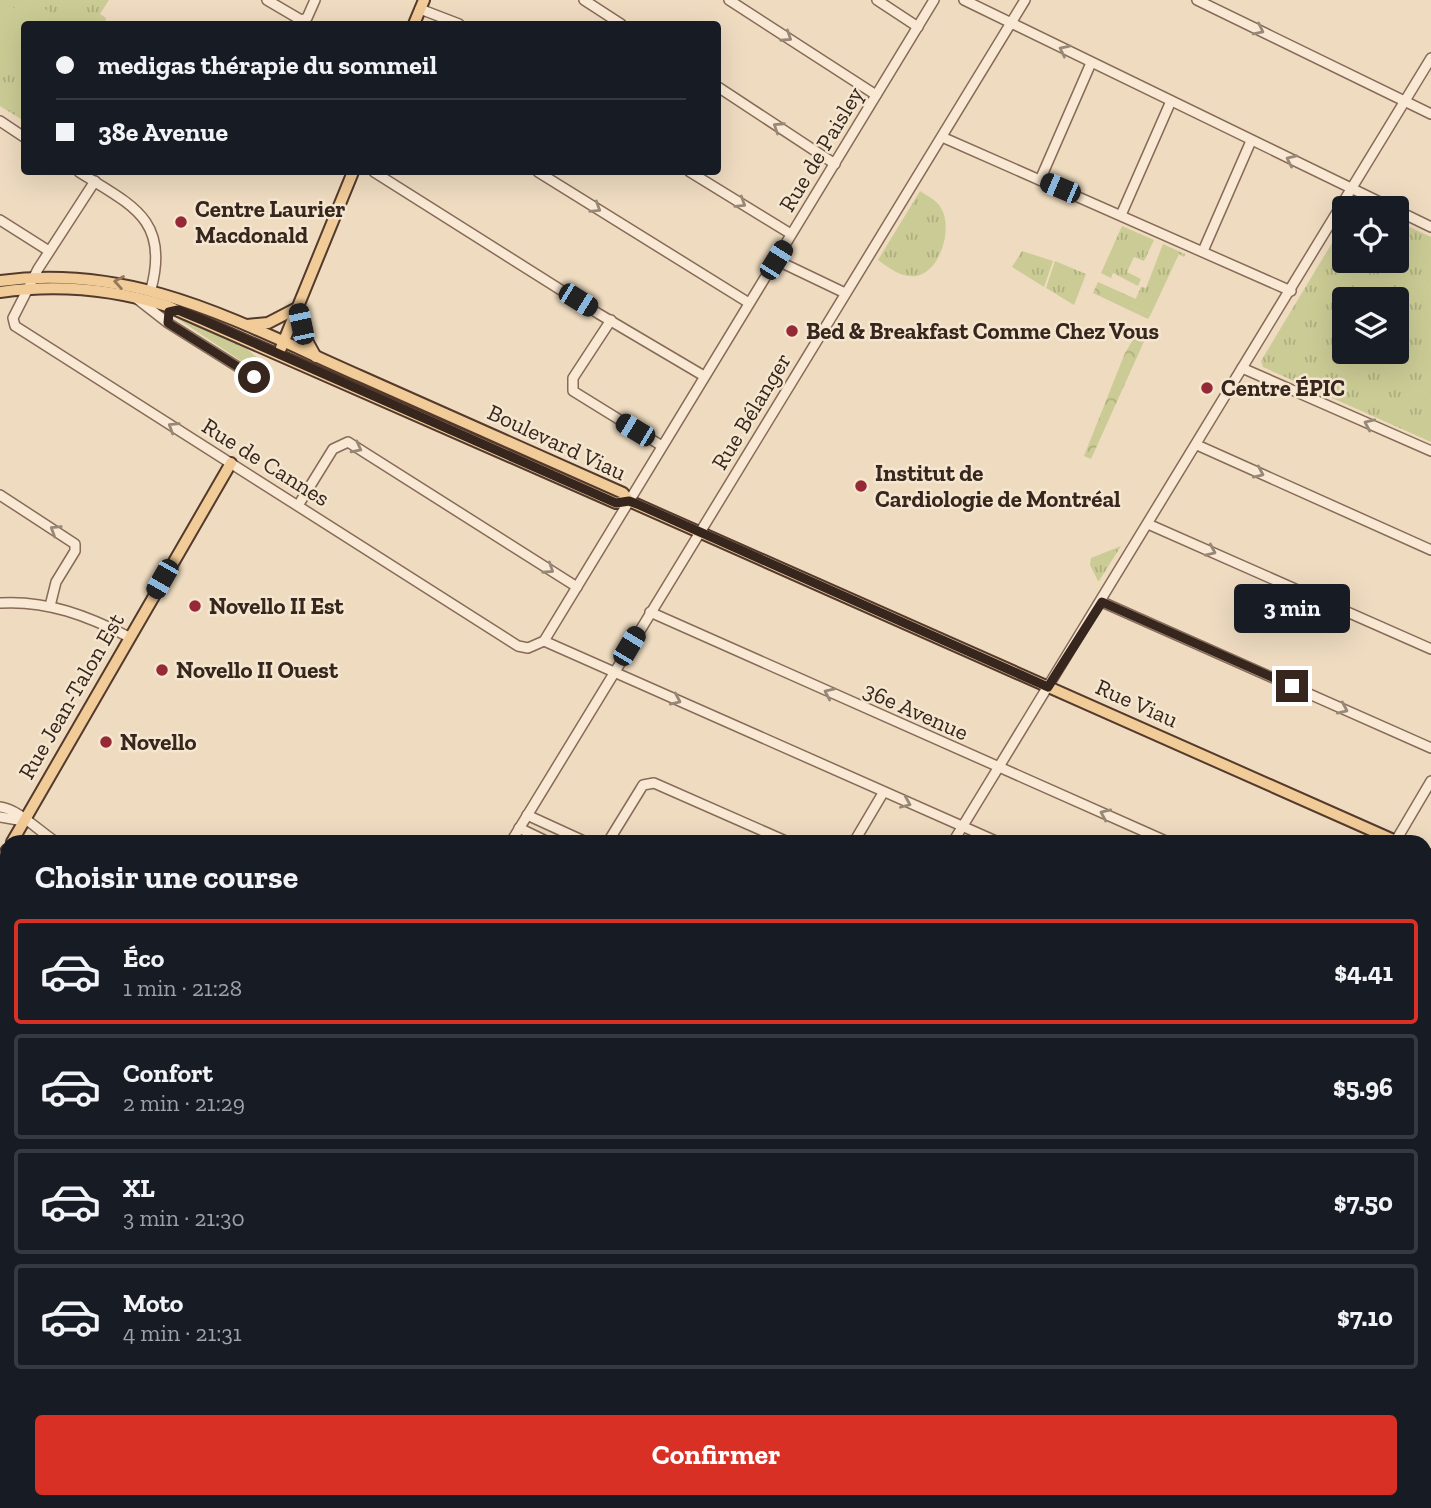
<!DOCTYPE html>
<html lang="fr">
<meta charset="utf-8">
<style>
body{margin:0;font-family:"Zilla Slab",serif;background:#20242c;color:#f1f3f6;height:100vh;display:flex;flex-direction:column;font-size:26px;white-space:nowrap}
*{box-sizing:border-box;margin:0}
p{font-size:23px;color:#9ea1a6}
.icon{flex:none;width:38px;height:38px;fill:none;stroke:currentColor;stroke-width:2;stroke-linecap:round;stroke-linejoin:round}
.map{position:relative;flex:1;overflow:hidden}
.side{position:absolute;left:0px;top:835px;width:1432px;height:674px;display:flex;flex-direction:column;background:#171b24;border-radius:21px 21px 0 0;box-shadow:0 7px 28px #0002}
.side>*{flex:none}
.guide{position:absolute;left:21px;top:21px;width:700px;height:154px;border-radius:7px;box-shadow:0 7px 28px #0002;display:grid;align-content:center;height:154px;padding:0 35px;background:#171b24}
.tools{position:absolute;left:1332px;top:196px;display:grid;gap:14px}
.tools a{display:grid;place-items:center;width:77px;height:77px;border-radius:7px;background:#171b24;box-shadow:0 7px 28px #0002;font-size:35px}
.end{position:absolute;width:32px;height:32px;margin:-16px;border:9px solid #36261d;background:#fff;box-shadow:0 0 0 4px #fff}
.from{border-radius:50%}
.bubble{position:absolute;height:49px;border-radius:7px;background:#171b24;box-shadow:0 7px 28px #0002;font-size:23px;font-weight:700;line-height:49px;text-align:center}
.car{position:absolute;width:21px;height:42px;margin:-21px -10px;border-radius:9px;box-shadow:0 0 5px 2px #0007;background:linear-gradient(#222 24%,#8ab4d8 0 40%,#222 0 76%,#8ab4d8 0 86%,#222 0)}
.guide b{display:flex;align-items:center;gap:24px;height:66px;font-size:26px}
.guide b+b{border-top:2px solid #363941}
.guide i{width:18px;height:18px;background:#f1f3f6}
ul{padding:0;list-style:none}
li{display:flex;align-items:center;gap:21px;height:105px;margin:0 14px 10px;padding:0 21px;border:4px solid #363941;border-radius:7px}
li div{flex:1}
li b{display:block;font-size:26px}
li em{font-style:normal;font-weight:700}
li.current{border-color:#d93025}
li>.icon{width:63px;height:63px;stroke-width:1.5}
h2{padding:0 35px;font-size:32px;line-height:84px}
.cta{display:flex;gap:14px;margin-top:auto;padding:14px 35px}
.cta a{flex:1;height:80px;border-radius:7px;background:#d93025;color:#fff;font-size:28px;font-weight:700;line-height:80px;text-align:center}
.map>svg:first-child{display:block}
</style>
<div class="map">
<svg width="1431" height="1508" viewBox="0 0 1431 1508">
<defs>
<pattern id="grass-tufts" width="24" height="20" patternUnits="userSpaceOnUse" patternTransform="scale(1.75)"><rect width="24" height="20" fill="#cbcb95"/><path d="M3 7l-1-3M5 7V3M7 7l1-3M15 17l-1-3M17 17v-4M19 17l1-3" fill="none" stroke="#afae80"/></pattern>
<pattern id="forest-crowns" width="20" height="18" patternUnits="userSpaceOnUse" patternTransform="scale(1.75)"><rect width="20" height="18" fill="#cbcb95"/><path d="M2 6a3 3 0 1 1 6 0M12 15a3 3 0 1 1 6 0" fill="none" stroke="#afae80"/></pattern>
</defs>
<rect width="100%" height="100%" fill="#eedbc0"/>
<g fill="url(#grass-tufts)" fill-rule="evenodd">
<path d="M0,0H109L100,14L106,18L105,24H24V121L0,106Z"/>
<path d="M920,191C927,196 937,200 941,208C953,227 941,272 916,276C901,278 889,268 878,260Z"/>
<path d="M1397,221L1431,237V442L1263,367L1261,361L1344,223V261H1396ZM1344,299H1396V352H1344Z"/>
<path d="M1122,226L1154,240L1144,261L1134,257L1127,272L1141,279L1138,286L1113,273L1111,278L1101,273Z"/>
<path d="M1163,244L1185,254L1184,257L1179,254L1151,314L1132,307L1141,287L1146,288Z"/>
<path d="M1022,251L1053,261L1044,287L1012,267Z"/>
<path d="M1055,261L1086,274L1074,305L1046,288Z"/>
<path d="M175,317L245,347L261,361L260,368L250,367Z"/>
<path d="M1121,546L1099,581H1098L1090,565L1091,558Z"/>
<path d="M1424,1040L1431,1043V1401L1424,1398Z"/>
</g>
<g fill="url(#forest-crowns)">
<path d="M1098,282L1136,299L1132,307L1151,314L1148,319L1093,293Z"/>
<path d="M1136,335L1146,337L1091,459L1084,456L1125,353Z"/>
</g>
<g fill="#cbcb95">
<path d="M0,0L39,22L24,24V45L1,81Z"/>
<path d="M15,0H31L69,24H49Z"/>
<path d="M0,87L24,88V97L0,96Z"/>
<path d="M1425,1152L1431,1153V1250L1425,1258Z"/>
</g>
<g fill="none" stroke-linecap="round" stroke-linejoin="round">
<defs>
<g id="minor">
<path d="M267,0L301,20L307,18L315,0"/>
<path d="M584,0L621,24"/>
<path d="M729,0L876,95"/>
<path d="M877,0L918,27"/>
<path d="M964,0L1392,208"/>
<path d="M1197,0L1431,114"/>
<path d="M420,9L459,24"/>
<path d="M718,87L835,164"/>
<path d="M0,121L24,137"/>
<path d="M942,137L1291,291"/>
<path d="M79,172C131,205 170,219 151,289"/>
<path d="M374,172L599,314L704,376"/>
<path d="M538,172L749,303"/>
<path d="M690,172L791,234"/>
<path d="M1040,180L1091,63"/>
<path d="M95,181L38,269L13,318L15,326L518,646L528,648L544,641L934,0"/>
<path d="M1396,210L1431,227"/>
<path d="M1121,215L1171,101"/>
<path d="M0,220L49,251"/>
<path d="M1203,251L1251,141"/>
<path d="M776,260L845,293"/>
<path d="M136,298L168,323L254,377"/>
<path d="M611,320L573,378V391L662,446"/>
<path d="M1242,368L1431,451"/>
<path d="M1197,445L1431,550"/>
<path d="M0,495L75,544V551L56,582L50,606"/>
<path d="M299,504L333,449L348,442L577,587"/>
<path d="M1148,524L1431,649"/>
<path d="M1102,602L1431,748"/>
<path d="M0,603C47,600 88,616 129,637"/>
<path d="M650,612L1168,842"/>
<path d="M544,641L998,842"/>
<path d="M0,807C18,809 39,831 56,842"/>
<path d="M527,815L586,842"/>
<path d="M0,817L24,821"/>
<path d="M519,828L548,842"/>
<path d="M511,842L1025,0"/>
<path d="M608,842L640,790L643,785L654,783L788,842"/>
<path d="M854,842L883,793"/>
<path d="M953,842L1431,58"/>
<path d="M1395,842L1431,781"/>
<path d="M0,920L7,924"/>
<path d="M1424,955L1431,958"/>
<path d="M0,1029L7,1034"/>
<path d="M1424,1031L1431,1034"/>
<path d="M1424,1410L1431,1413"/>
<path d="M152,1502L167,1508"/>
<path d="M364,1502L379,1508"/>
<path d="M573,1502L587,1508"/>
<path d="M785,1502L800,1508"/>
<path d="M997,1502L1012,1508"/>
<path d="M1207,1502L1222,1508"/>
<path d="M104,1508L108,1502"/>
<path d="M547,1508L551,1502"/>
<path d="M986,1508L990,1502"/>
<path d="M1421,1508L1431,1491"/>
</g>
<g id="major">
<path d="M414,24L424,0"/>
<path d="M0,281C137,263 239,323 360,376C448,415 535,454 623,493L629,501"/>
<path d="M0,292C56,284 113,289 167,306L616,503L629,501"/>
<path d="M297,308L305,337L316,357"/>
<path d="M247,325L268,323L297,308"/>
<path d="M281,348L353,172"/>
<path d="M629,501L1398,842"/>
<path d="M12,842L231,463"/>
<path d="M1424,853L1431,856"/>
<path d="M0,862L7,850"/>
</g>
</defs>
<use href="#minor" stroke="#876b58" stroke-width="12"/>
<use href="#major" stroke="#543a2d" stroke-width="14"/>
<use href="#minor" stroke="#f9e9d4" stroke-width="9"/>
<use href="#major" stroke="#f1cb98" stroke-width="10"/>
</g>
<defs><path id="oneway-chevron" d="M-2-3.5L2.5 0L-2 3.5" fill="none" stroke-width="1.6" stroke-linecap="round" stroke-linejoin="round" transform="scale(1.75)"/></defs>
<g stroke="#988878">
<use href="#oneway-chevron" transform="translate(1259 30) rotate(26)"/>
<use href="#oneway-chevron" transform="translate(787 37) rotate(33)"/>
<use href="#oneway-chevron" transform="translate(1064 50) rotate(-154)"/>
<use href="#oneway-chevron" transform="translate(778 127) rotate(-147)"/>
<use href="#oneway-chevron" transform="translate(1291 160) rotate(-155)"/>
<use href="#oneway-chevron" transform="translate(741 203) rotate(32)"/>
<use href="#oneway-chevron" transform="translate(596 208) rotate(32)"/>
<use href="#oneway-chevron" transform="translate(1369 424) rotate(-156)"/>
<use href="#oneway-chevron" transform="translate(173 427) rotate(-148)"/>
<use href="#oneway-chevron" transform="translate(357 448) rotate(27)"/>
<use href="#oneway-chevron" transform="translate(1259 473) rotate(24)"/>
<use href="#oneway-chevron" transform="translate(55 530) rotate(-148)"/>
<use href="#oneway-chevron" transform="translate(1211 551) rotate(24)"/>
<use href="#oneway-chevron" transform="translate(549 569) rotate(33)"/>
<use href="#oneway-chevron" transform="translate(829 693) rotate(-156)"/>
<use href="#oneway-chevron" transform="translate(676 700) rotate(24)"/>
<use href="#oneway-chevron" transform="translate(1343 709) rotate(24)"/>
<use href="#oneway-chevron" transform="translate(906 803) rotate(23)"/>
<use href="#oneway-chevron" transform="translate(1105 814) rotate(-156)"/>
</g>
<use stroke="#94785a" href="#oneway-chevron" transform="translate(119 282) rotate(-170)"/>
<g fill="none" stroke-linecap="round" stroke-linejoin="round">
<path stroke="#36261d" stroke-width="9" d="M254,377L168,323L169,312L178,310L202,320L616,503L629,501L637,504L1048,687L1102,602L1292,686"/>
</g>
<g fill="#962936" stroke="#f5e6d0" stroke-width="2.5">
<circle cx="181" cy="222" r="7"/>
<circle cx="792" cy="331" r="7"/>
<circle cx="1207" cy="388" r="7"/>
<circle cx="861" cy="486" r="7"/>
<circle cx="195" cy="606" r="7"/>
<circle cx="162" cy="670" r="7"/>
<circle cx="106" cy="742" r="7"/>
</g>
<g text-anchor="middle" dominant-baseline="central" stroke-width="5" stroke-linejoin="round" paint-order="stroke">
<g font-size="23" fill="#36261d" stroke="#f5e6d0">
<text transform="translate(821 149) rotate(-59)">Rue de Paisley</text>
<text transform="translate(751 411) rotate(-59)">Rue Bélanger</text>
<text transform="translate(557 442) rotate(25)">Boulevard Viau</text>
<text transform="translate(266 462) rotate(32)">Rue de Cannes</text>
<text transform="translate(71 696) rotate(-60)">Rue Jean-Talon Est</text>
<text transform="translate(1137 703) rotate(24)">Rue Viau</text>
<text transform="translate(916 711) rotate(24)">36e Avenue</text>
</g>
<g font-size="23" font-weight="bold" fill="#36261d" stroke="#f5e6d0" text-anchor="start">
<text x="195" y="209">Centre Laurier<tspan x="195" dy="26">Macdonald</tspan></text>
<text x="806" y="331">Bed &amp; Breakfast Comme Chez Vous</text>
<text x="1221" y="388">Centre ÉPIC</text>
<text x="875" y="473">Institut de<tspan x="875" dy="26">Cardiologie de Montréal</tspan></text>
<text x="209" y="606">Novello II Est</text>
<text x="176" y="670">Novello II Ouest</text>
<text x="120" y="742">Novello</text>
</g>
</g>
</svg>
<div class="tools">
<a><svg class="icon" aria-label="locate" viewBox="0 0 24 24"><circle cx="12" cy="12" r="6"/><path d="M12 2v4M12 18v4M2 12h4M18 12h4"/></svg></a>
<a><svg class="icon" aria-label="layers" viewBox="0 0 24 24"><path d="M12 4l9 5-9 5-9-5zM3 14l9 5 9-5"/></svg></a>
</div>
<i class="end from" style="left:254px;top:377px"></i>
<i class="end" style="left:1292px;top:686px"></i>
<div class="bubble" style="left:1234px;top:584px;width:116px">3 min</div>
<i class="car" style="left:1060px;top:188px;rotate:293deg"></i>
<i class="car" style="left:776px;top:260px;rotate:32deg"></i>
<i class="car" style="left:578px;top:300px;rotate:122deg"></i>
<i class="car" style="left:301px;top:324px;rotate:348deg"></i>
<i class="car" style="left:635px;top:430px;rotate:301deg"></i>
<i class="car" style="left:162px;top:579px;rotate:210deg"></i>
<i class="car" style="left:629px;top:646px;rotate:31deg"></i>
<div class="guide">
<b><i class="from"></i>medigas thérapie du sommeil</b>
<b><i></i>38e Avenue</b>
</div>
<section class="side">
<h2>Choisir une course</h2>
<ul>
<li class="current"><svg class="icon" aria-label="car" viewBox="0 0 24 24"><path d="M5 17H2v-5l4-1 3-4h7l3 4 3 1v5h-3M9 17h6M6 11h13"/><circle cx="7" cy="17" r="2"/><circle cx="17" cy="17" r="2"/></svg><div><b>Éco</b><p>1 min · 21:28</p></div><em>$4.41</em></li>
<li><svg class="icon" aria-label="car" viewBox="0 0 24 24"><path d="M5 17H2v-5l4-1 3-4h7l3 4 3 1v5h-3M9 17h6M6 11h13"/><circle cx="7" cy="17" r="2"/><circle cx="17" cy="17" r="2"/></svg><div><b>Confort</b><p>2 min · 21:29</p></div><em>$5.96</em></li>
<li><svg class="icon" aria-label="car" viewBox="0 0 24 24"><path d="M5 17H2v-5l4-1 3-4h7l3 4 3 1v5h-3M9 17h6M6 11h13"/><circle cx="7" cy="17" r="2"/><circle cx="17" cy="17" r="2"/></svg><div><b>XL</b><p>3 min · 21:30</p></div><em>$7.50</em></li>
<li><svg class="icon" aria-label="car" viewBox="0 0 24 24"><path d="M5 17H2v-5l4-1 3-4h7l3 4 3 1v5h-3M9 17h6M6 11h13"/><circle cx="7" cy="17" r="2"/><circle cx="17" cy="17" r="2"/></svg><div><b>Moto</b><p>4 min · 21:31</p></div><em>$7.10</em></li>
</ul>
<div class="cta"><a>Confirmer</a></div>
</section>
</div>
